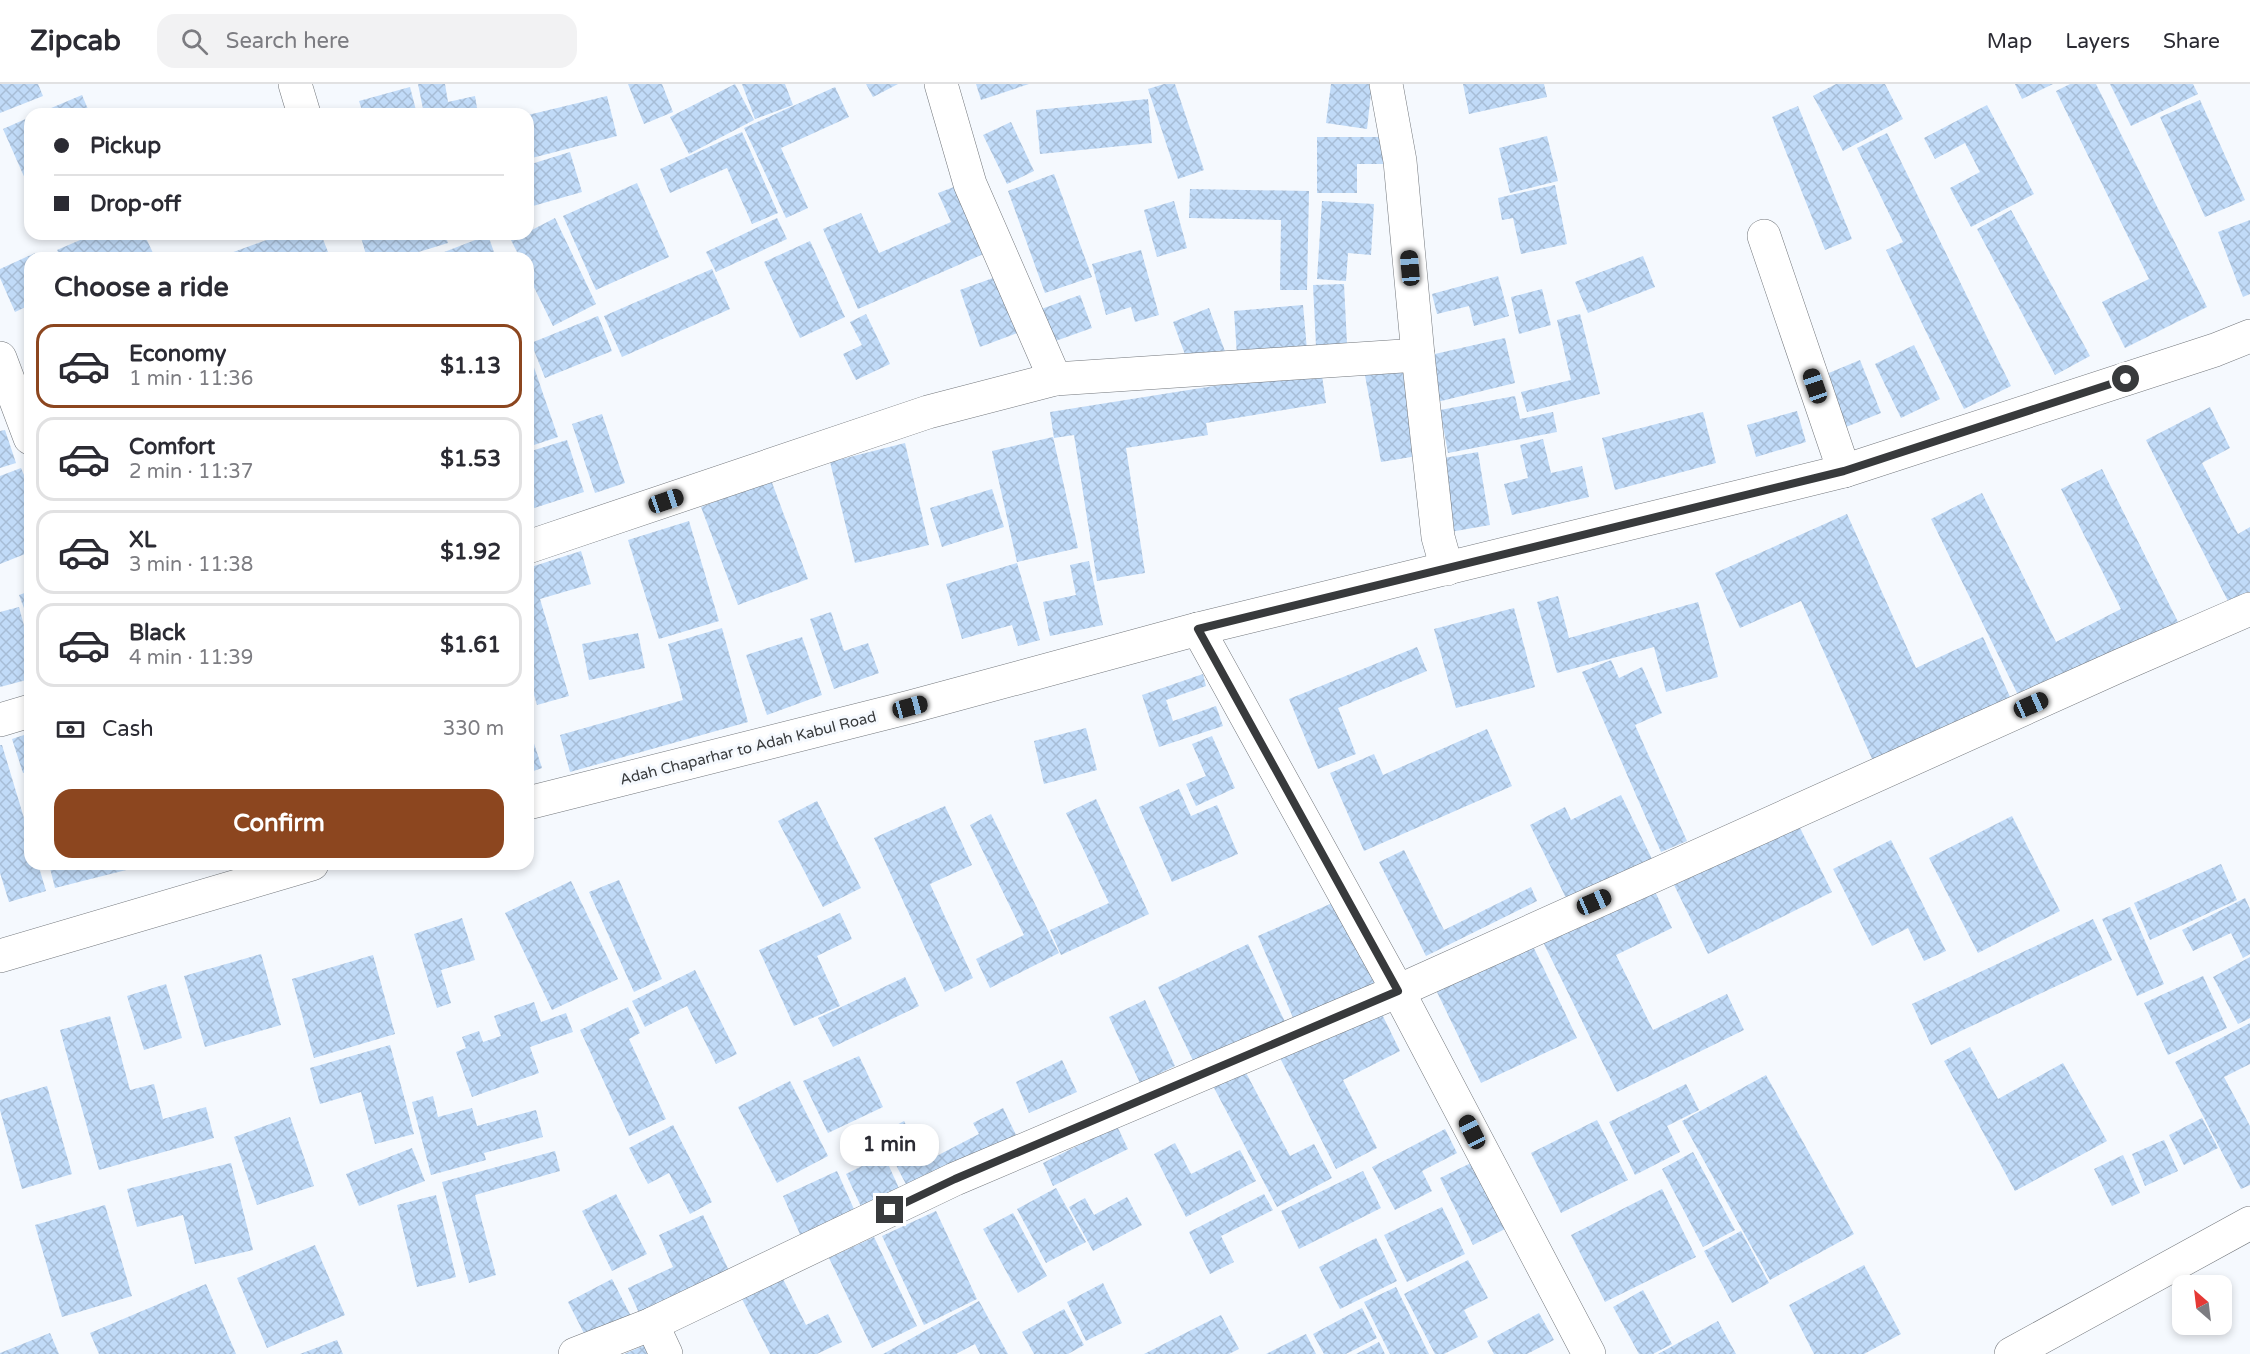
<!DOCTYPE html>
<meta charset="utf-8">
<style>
body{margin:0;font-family:"Varela Round",sans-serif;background:#f2f2f3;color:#2b2b33;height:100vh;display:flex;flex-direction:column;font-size:22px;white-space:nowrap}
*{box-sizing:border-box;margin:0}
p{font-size:20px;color:#7c7c81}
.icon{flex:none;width:33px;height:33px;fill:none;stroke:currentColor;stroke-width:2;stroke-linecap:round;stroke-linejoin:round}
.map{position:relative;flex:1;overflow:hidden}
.details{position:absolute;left:24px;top:168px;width:510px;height:618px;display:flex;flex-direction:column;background:#fff;border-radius:18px;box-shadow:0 3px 9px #0003}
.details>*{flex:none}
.guide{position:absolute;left:24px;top:24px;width:510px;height:132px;border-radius:18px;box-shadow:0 3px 9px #0003;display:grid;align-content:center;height:132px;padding:0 30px;background:#fff}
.needle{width:39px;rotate:332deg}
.tools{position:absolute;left:2172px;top:1191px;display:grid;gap:12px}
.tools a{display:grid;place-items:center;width:60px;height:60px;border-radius:12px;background:#fff;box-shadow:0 3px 9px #0003;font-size:30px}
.end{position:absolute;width:27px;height:27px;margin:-14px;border:8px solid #383a3c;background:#fff;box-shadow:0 0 0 3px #fff}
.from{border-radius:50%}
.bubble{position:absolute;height:42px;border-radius:18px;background:#fff;box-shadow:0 3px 9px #0003;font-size:20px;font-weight:700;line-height:42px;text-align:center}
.car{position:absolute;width:18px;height:36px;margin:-18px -9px;border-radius:8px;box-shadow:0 0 4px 2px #0007;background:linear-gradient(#222 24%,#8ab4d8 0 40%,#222 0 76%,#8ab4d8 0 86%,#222 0)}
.guide b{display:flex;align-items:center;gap:21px;height:57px;font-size:22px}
.guide b+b{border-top:2px solid #e1e1e2}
.guide i{width:15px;height:15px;background:#2b2b33}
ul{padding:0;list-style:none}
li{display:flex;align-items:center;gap:18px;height:84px;margin:0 12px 9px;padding:0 18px;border:3px solid #e1e1e2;border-radius:18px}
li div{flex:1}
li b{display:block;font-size:22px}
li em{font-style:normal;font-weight:700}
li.active{border-color:#8c461f}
li>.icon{width:54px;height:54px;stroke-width:1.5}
h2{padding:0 30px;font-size:27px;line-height:72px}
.pay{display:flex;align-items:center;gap:15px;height:66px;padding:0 30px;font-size:22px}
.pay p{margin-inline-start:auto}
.primary-button{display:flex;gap:12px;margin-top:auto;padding:12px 30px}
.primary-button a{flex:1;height:69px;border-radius:18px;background:#8c461f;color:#fff;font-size:24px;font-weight:700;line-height:69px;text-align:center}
header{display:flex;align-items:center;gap:36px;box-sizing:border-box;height:84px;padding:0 30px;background:#fff;border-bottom:2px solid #e1e1e2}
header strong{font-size:28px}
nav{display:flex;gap:33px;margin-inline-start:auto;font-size:21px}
.search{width:420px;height:54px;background:#f2f2f3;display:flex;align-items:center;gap:15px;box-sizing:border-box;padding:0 21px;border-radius:18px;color:#7c7c81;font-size:22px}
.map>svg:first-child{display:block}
</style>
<header>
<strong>Zipcab</strong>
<div class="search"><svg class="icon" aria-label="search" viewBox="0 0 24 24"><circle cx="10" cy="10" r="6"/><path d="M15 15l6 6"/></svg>Search here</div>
<nav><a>Map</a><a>Layers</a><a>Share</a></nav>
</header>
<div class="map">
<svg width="2250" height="1270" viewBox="0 0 2250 1270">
<defs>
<pattern id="building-cross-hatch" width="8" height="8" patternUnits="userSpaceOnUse" patternTransform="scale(1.5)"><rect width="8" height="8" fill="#c1dbf8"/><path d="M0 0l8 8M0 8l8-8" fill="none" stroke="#a7bdd6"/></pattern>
</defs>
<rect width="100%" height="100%" fill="#f5f9fe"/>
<g fill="url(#building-cross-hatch)">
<path d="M0,0H38L43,12L0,29Z"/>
<path d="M418,0H445L448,18L475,12L478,30H424Z"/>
<path d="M628,0H662L673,28L644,40Z"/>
<path d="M735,0L754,36L689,70L670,33Z"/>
<path d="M742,0H785L793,21L755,35Z"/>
<path d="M866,0H898L873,13Z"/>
<path d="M976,0H1029L981,16Z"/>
<path d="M1164,0H1175L1204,86L1178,95L1148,5Z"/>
<path d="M1331,0H1372L1367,45L1326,39Z"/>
<path d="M1463,0H1544L1547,13L1469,30Z"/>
<path d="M1836,0H1885L1903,35L1843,67L1813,12Z"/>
<path d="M2015,0H2053L2022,15Z"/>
<path d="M2070,0H2096L2207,223L2125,264L2102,218L2149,195L2056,7Z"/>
<path d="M2110,0H2193L2198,10L2131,42Z"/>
<path d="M410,3L417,30H363L359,17Z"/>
<path d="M835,3L849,33L781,64L808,124L786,134L744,44Z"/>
<path d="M82,11L90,30H37Z"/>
<path d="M607,12L617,52L528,75V31Z"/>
<path d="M1148,15L1152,59L1040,70L1036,26Z"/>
<path d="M2200,16L2245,116L2205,133L2160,33Z"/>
<path d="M1987,21L2034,110L1971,143L1950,104L1980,88L1965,59L1935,75L1924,54Z"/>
<path d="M1798,22L1852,155L1825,166L1772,33Z"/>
<path d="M30,33V96L26,97L3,45Z"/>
<path d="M1011,38L1034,87L1007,100L983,51Z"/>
<path d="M742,48L778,129L752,140L727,84L670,109L660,85Z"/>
<path d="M1887,49L2011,302L1964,325L1886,166L1903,158L1857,64Z"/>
<path d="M1547,52L1558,97L1510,109L1499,64Z"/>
<path d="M1317,53H1394L1393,80H1357V109H1317Z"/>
<path d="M570,68L582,108L533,122L528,106V81Z"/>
<path d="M1054,90L1092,193L1045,209L1008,107Z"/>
<path d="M637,99L669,173L596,206L563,132Z"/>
<path d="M959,101L988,168L858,225L823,145L861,129L879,169L951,138L938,109Z"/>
<path d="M1555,101L1567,160L1521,170L1513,134L1502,136L1498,114Z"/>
<path d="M1190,105L1309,107L1307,206H1280L1281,136L1189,134Z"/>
<path d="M1174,117L1187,164L1157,173L1144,126Z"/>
<path d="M1322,117L1374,120L1371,171L1348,169L1346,197L1317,195Z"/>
<path d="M2011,126L2090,272L2055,291L1977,145Z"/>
<path d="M555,134L596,220L553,242L528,191V174H520L511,156L523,150H528V148Z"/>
<path d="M777,134L787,155L716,188L706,168Z"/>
<path d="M2250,136V210L2243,213L2218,148Z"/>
<path d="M94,150H144L153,169L141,174H61L57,166Z"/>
<path d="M283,150H321L328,168L311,174H217Z"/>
<path d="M360,150H445L448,159L399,174H367Z"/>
<path d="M488,151L496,174H435L434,172Z"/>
<path d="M810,157L845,233L800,254L764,178Z"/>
<path d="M1141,166L1159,231L1135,238L1131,223L1106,231L1092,180Z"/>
<path d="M35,169L37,174H30V221L15,228L0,194V185Z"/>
<path d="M1643,172L1655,203L1588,229L1575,198Z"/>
<path d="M712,185L730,225L622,273L604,232Z"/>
<path d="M1004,190L1025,246L980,263L960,206Z"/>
<path d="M1498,192L1509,232L1474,242L1469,222L1437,230L1432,210Z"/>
<path d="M1344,200L1347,260L1316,262L1313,201Z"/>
<path d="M1542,205L1551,241L1519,250L1511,213Z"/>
<path d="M1080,211L1092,244L1047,260L1036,227Z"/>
<path d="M1303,221L1307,266L1237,272L1234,227Z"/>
<path d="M1209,224L1226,270L1190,284L1173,238Z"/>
<path d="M866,230L890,280L856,296L843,270L862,261L850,238Z"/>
<path d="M1580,230L1600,310L1527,328L1521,308L1571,296L1557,236Z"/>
<path d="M598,232L612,267L545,294L531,259Z"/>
<path d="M1505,254L1515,299L1437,318L1426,272Z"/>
<path d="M1914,261L1940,315L1901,334L1875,280Z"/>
<path d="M528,266L558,353L528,363Z"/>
<path d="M1860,276L1881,329L1846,343L1824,291Z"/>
<path d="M1406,278L1423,371L1381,378L1364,286Z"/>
<path d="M1321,285L1326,319L1206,339L1208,351L1126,364L1145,489L1097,497L1074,351L1054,354L1050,328Z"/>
<path d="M1515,312L1520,335L1553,328L1557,348L1448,369L1440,326Z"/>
<path d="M2210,323L2230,364L2202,379L2238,450L2250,443V513L2231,523L2146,356Z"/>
<path d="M1797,327L1806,358L1756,373L1747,341Z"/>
<path d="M1703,328L1716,379L1615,406L1602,354Z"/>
<path d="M602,330L625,399L595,409L572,340Z"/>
<path d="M5,346L16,379L0,384V347Z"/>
<path d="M1053,353L1078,464L1017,478L992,367Z"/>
<path d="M1543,355L1551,389L1582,382L1589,413L1512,431L1504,400L1528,394L1520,361Z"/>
<path d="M567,356L584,408L528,426V368Z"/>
<path d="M905,359L929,461L855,479L830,378Z"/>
<path d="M1478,368L1490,441L1450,448L1438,375Z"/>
<path d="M21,384L30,405V468L0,480V392Z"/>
<path d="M2102,385L2178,538L2021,617L1931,435L1982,409L2056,558L2121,525L2061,405Z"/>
<path d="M771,396L808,495L738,521L701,423Z"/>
<path d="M992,405L1004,443L942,463L930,424Z"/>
<path d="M1847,430L1916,584L1983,553L2011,615L1873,677L1801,517L1740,544L1715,489Z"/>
<path d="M689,437L719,537L659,555L628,456Z"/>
<path d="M581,467L591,500L540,515L569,612L537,621L528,591V484Z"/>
<path d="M1089,477L1103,541L1050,552L1043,518L1076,511L1070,481Z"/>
<path d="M1017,479L1040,556L1018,562L1012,541L962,555L946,500Z"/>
<path d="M30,507V540L19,511Z"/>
<path d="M1558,512L1569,554L1698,518L1718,593L1666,608L1654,563L1557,589L1537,518Z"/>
<path d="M19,523L30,564V595L0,603V528Z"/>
<path d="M1514,524L1535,603L1456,624L1434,545Z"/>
<path d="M831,528L844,567L868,559L879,589L834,605L810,535Z"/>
<path d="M722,544L748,638L570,688L560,651L683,616L668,560Z"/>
<path d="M638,549L645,584L589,596L582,560Z"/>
<path d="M802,553L822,611L767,631L746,571Z"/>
<path d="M1417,563L1427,587L1338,624L1356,670L1318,685L1289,615Z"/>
<path d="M1611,576L1619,594L1642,583L1662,629L1635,641L1687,757L1661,768L1582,588Z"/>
<path d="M1203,590L1206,602L1166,616L1173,637L1216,622L1223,642L1159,663L1142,611Z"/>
<path d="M528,641L542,684L528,689Z"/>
<path d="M1086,644L1097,686L1044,700L1034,657Z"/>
<path d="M1487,645L1512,702L1364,767L1330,689L1374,670L1383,691Z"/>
<path d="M30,649V687L23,689L12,655Z"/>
<path d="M1212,652L1235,704L1196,722L1186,700L1206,692L1192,660Z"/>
<path d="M0,661H2L30,754V780H38L46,807L9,818L0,789Z"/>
<path d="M1179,705L1191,732L1217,721L1238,770L1172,798L1139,723Z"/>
<path d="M1621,711L1652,775L1567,816L1530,741L1565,723L1571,736Z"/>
<path d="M1096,715L1149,830L1061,871L1050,846L1109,819L1066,729Z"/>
<path d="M817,717L861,804L823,823L778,737Z"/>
<path d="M945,722L972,781L930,800L973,894L945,908L874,754Z"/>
<path d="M991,730L1059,869L990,904L976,875L1024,851L970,741Z"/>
<path d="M2012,732L2060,827L1978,869L1929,774Z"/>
<path d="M1798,740L1832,808L1708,870L1674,801Z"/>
<path d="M1891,756L1946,867L1924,877L1908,844L1872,862L1833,785Z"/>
<path d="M1404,766L1444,846L1531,803L1537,817L1426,872L1379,778Z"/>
<path d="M49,780H146V781L55,804Z"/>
<path d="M2221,780L2237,816L2150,856L2134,819Z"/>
<path d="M619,796L662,895L634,908L589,808Z"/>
<path d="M571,797L618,895L552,926L505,829Z"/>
<path d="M1653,803L1672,844L1616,871L1653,946L1727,910L1744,946L1617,1008L1543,858Z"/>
<path d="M2245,814L2250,825V870L2243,874L2231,849L2193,867L2182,846Z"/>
<path d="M1339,816L1379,907L1297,943L1258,852Z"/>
<path d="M2130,823L2164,900L2137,912L2102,835Z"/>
<path d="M840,829L852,855L817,872L840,922L794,942L759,866Z"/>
<path d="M462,834L475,876L441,886L451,919L437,924L414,850Z"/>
<path d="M2093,835L2112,876L1931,961L1912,920Z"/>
<path d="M1531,858L1577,954L1481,999L1435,904Z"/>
<path d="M1248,860L1287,942L1197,985L1158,903Z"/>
<path d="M261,870L281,941L205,963L184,892Z"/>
<path d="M373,871L395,950L314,974L292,895Z"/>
<path d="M2250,873V934L2238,940L2213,893Z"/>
<path d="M695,886L737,970L716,980L687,922L645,943L632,917Z"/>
<path d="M2203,892L2227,944L2168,971L2144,919Z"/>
<path d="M905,893L919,922L833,963L818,934Z"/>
<path d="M166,900L182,954L144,966L127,912Z"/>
<path d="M1145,916L1175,982L1140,999L1109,933Z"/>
<path d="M534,918L541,938L566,929L573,948L530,963L539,989L472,1013L456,968L466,964L462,953L479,947L483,958L501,952L494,932Z"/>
<path d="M1377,920L1400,967L1343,996L1377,1064L1336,1085L1278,970Z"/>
<path d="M628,923L640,949L629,955L666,1035L629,1052L580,946Z"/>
<path d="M110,932L130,1006L154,1000L163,1035L206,1023L214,1054L99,1086L60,946Z"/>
<path d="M2250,939V980L2224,993L2250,1042V1101L2241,1105L2175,978Z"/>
<path d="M390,961L414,1050L375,1060L361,1008L320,1020L310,984Z"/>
<path d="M1970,963L1998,1015L2063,979L2107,1057L2015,1107L1944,977Z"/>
<path d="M859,972L883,1023L828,1049L803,997Z"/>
<path d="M1062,976L1077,1008L1029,1029L1016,998Z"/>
<path d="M1244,985L1290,1072L1314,1060L1332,1094L1277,1123L1213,1002Z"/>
<path d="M1766,991L1854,1150L1770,1196L1682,1037Z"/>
<path d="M790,997L828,1072L777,1099L738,1023Z"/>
<path d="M1686,1000L1699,1026L1667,1042L1680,1068L1635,1091L1609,1038Z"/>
<path d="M47,1002L72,1090L22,1105L0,1026V1016Z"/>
<path d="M433,1012L438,1033L472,1024L477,1042L536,1026L543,1053L484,1069L486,1076L431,1091L412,1018Z"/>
<path d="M1003,1024L1019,1057L912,1112L880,1050L904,1037L925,1078L979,1050L973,1039Z"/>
<path d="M290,1033L314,1102L257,1121L234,1053Z"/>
<path d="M2202,1034L2218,1064L2184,1081L2169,1051Z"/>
<path d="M1597,1036L1628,1096L1561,1129L1531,1069Z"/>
<path d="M673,1041L712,1118L690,1130L669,1089L648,1100L629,1064Z"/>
<path d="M1117,1042L1128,1065L1053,1102L1043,1079Z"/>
<path d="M1445,1045L1457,1069L1422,1087L1432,1107L1395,1126L1372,1083Z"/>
<path d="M2164,1056L2178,1087L2145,1102L2132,1070Z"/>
<path d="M1175,1059L1191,1090L1240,1066L1256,1097L1186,1133L1154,1070Z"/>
<path d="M412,1064L425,1097L359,1122L346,1090Z"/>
<path d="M555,1067L560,1087L475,1111L496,1191L469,1199L442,1098Z"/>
<path d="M1693,1068L1735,1146L1703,1163L1662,1085Z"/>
<path d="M884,1071L902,1111L864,1129L846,1090Z"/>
<path d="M2123,1071L2140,1109L2112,1122L2094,1085Z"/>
<path d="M1473,1078L1507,1144L1473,1161L1440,1094Z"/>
<path d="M231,1079L253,1166L195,1180L183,1131L137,1143L127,1105Z"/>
<path d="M837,1087L857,1132L803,1157L783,1112Z"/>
<path d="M1363,1087L1381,1124L1299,1165L1281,1127Z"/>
<path d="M1056,1104L1086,1158L1046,1179L1017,1125Z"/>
<path d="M1662,1105L1696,1173L1605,1218L1571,1151Z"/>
<path d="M616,1110L647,1170L612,1187L582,1127Z"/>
<path d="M1264,1110L1273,1126L1221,1152L1234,1178L1210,1190L1189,1148Z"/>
<path d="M436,1111L456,1193L417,1203L397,1121Z"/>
<path d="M1127,1113L1142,1141L1093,1167L1069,1123L1085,1114L1094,1131Z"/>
<path d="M105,1121L132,1212L62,1233L35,1141Z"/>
<path d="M1442,1123L1465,1170L1407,1198L1384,1151Z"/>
<path d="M936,1127L977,1215L924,1241L882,1152Z"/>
<path d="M1013,1129L1047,1192L1018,1209L983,1145Z"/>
<path d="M703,1131L730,1189L639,1229L628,1204L673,1183L659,1151Z"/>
<path d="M1741,1147L1769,1199L1732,1219L1704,1167Z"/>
<path d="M874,1153L917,1242L872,1264L829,1174Z"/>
<path d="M1376,1154L1397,1197L1340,1225L1319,1183Z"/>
<path d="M315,1161L345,1231L267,1264L237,1194Z"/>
<path d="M1468,1176L1488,1214L1464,1226L1478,1253L1444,1270H1435L1404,1210Z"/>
<path d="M1864,1181L1901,1250L1864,1270H1814L1789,1221Z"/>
<path d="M781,1191L806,1241L828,1230L842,1258L817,1270H770L740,1211Z"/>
<path d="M612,1195L633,1236L589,1259L568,1218Z"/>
<path d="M1103,1199L1122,1239L1086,1257L1067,1218Z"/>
<path d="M206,1200L236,1270H99L90,1249Z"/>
<path d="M1396,1203L1429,1270H1390L1364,1218Z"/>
<path d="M1643,1206L1672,1260L1653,1270H1639L1613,1223Z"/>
<path d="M979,1217L1008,1270H980L975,1260L956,1270H883Z"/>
<path d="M1362,1224L1377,1254L1346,1270H1324L1313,1250Z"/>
<path d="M1064,1225L1084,1261L1068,1270H1034L1022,1248Z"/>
<path d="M1539,1229L1554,1256L1527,1270H1494L1487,1257Z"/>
<path d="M1221,1231L1239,1265L1229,1270H1144Z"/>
<path d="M1718,1237L1736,1270H1658Z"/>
<path d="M50,1249L59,1270H0V1269Z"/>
<path d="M1306,1250L1316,1270H1266Z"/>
<path d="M337,1256L343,1270H300Z"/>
<path d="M1379,1258L1385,1270H1356Z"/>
<path d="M650,1259L655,1270H624Z"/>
</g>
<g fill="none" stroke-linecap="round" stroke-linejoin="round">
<defs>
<g id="minor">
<path d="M295,0L304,30"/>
<path d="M941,0L970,100L1055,295"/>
<path d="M1386,0L1400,77L1418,271L1438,453L1447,485"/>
<path d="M1764,152L1844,387"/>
<path d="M0,274L30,354"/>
<path d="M528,463L928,328L1055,295L1418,271"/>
<path d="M1198,545L1398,907L1589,1270"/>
<path d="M0,636L30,627"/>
<path d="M652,1240L666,1270"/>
<path d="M575,1270L652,1240L955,1095L1398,907L2119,582L2250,525"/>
</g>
<g id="secondary">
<path d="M528,719L910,623L1198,545L1844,387L2215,266L2250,252"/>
<path d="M0,872L312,780"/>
<path d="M2011,1270L2250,1139"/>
</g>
</defs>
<use href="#minor" stroke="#73777c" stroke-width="34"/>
<use href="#secondary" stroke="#73777c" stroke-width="34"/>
<use href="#minor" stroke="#fff" stroke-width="33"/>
<use href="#secondary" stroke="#fff" stroke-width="33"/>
</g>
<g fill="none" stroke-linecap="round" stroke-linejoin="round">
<path stroke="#383a3c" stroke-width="8" d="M890,1126L955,1095L1398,907L1198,545L1844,387L2126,295"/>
</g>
<g text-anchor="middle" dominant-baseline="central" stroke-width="6" stroke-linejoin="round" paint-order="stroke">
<g font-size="15" fill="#383a3c" stroke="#f5f9fe">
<text transform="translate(748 664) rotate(-14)">Adah Chaparhar to Adah Kabul Road</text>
</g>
</g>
</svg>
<div class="tools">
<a><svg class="needle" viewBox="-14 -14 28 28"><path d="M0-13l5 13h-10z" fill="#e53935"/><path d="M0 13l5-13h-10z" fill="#7c7c81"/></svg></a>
</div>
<i class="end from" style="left:2126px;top:295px"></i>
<i class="end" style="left:890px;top:1126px"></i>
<div class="bubble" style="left:840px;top:1040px;width:99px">1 min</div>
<i class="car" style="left:1410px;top:184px;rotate:355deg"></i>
<i class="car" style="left:1815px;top:302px;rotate:341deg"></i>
<i class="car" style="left:666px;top:417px;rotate:71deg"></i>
<i class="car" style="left:2031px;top:621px;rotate:66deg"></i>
<i class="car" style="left:910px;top:623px;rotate:75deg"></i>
<i class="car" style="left:1594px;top:818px;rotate:66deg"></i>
<i class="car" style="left:1472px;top:1048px;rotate:333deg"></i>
<div class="guide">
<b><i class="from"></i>Pickup</b>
<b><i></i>Drop-off</b>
</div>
<section class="details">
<h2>Choose a ride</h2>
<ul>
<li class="active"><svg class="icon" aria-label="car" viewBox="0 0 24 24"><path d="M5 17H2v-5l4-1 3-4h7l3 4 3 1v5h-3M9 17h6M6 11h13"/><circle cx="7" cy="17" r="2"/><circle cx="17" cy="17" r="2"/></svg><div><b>Economy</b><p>1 min · 11:36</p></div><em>$1.13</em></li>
<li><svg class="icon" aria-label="car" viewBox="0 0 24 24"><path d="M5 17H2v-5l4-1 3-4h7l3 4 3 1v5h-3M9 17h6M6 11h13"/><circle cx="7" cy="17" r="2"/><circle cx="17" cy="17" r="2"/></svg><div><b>Comfort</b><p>2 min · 11:37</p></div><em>$1.53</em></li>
<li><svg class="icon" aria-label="car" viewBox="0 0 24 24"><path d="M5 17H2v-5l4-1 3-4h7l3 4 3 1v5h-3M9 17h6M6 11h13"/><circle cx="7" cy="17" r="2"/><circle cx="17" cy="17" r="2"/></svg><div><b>XL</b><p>3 min · 11:38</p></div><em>$1.92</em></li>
<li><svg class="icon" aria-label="car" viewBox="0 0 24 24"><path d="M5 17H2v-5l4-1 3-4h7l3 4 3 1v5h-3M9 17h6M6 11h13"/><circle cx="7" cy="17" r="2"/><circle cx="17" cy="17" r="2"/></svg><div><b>Black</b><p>4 min · 11:39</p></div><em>$1.61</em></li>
</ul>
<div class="pay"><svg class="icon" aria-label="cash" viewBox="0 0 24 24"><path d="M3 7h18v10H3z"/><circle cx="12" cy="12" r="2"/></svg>Cash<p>330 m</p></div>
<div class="primary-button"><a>Confirm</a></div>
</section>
</div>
